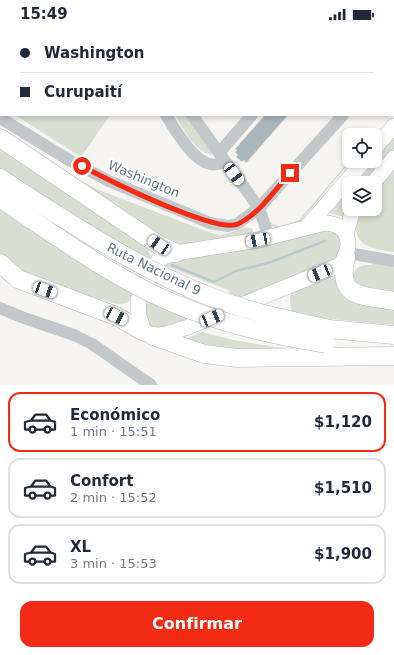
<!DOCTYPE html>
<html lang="es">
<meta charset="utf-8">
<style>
body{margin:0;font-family:"DejaVu Sans",sans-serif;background:#f6f6f7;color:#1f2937;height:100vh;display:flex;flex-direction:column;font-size:15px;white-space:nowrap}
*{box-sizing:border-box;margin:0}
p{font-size:13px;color:#747a83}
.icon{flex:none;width:22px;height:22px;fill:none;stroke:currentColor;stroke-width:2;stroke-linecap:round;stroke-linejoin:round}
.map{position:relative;height:357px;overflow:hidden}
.side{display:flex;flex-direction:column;background:#fff;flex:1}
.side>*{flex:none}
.top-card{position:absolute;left:0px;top:0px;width:394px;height:88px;box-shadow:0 2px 6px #0003;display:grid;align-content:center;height:88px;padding:0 20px;background:#fff}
.tools{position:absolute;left:342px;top:100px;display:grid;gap:8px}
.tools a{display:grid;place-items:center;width:40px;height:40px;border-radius:8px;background:#fff;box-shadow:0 2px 6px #0003;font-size:20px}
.end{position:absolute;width:18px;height:18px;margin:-9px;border:5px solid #f32b14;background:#fff;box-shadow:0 0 0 2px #fff}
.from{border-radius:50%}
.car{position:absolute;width:12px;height:24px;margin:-12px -6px;border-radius:5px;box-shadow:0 0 3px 1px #0007;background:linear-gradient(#fff 24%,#345 0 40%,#fff 0 76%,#345 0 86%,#fff 0)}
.top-card b{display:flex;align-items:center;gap:14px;height:38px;font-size:15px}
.top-card b+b{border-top:1px solid #e0e1e3}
.top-card i{width:10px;height:10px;background:#1f2937}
ul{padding:7px 0 0;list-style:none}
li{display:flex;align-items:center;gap:12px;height:60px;margin:0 8px 6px;padding:0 12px;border:2px solid #e0e1e3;border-radius:12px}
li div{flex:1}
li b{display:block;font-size:15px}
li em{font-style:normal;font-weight:800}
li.selected{border-color:#f32b14}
li>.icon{width:36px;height:36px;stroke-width:1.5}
.cta{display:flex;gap:8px;margin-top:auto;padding:8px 20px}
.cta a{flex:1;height:46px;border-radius:12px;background:#f32b14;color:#fff;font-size:16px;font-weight:800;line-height:46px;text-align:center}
.status{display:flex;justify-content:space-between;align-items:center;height:28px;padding:0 20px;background:#fff;direction:ltr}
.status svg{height:11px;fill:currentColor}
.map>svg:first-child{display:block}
</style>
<div class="status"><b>15:49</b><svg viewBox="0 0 49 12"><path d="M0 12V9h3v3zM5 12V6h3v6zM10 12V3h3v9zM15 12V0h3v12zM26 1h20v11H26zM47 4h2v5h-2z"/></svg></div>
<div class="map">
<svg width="394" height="357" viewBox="0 0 394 357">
<rect width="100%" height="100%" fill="#f6f5f2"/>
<g fill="#d8ded2">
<path d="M0,0H107L108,1H1V77Z"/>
<path d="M15,87H110L81,129Z"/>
<path d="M174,87H189L214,127C194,126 185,101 174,87Z"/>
<path d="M394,106V121L366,155H354L371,133H375V129Z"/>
<path d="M0,122L146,218L151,228L150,232L92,202L0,142Z"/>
<path d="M349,133H351L300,194L278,200L269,197V193L273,196L280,198L299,192Z"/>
<path d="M394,136V224C365,220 350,216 357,181H375V160Z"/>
<path d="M68,146L99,162L208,204L220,207L232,204L245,199L253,201L252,206L177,217L171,216Z"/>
<path d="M349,162V178L344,189L330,185Z"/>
<path d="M0,177L134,266C130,274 127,276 117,276C93,269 11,249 0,226C0,220 0,187 0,177Z"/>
<path d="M325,201L333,202L342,211L338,230L238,272L230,267L228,262L169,239L164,244L159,242L166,231Z"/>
<path d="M373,235L394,238V268L353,256C353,242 356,236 372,237Z"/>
<path d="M335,249L339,257L394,278V297L330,291L291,284L290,269L292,264Z"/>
<path d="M148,271L192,292C179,297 160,306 148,297L144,279Z"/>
<path d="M202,304L233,312L305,324H215L185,311Z"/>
</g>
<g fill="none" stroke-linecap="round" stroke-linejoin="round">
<path stroke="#bacacc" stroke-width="2.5" d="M172,237L214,254L236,243L271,234L325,213"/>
</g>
<path fill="#abb6ba" stroke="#d7d7d4" d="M265,87H288L246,135L244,132L242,134L236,129L238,127L235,124L237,122L235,121Z"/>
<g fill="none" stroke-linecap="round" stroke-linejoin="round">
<defs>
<g id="major">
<path d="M375,120L394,98"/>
<path d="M373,155L394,130"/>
<path d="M325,195C351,196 353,219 340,237L188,299C173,304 159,311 144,304L139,288L138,272L158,233L163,229L176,225L258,212Z"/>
<path d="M306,200L364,133"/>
<path d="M346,206L353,181"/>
</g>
<g id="highway">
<path d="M0,110L159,217L176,225"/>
<path d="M0,150L43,178"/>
<path d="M0,170L32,192"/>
<path d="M346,229C336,271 362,267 394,273"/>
<path d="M0,235L18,251L116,288L144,304"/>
<path d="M329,301L394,307"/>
<path d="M153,308L204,326L237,330L394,328"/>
</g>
</defs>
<use href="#major" stroke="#b6bbbe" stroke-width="16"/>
<use href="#highway" stroke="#b5babc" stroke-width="19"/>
<g stroke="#c3c8cb" stroke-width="12">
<path d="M125,0V1"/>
<path d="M284,0L286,1"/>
<path d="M357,0L359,1"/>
<path d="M175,1V0"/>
<path d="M242,1V0"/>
<path d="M393,15H394"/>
<path d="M393,31L394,30"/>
<path d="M166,87C175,101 192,132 210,136C214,138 221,135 225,134"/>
<path d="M192,87L259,180L269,209"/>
<path d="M0,90L69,132L109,153L210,195L228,198L237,196L259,180L343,87"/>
<path d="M219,125L252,87"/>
<path d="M348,225L394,233"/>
<path d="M0,280L24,290L74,307L92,316L151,357"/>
</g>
<use href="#major" stroke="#fff" stroke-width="15"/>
<use href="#highway" stroke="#fff" stroke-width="18"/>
<defs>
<g id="highway-bridge">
<path d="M43,178C97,212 151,246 211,269C249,284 289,292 329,301"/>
<path d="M32,192C77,222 121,253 171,274C221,296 273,307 326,316"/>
</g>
</defs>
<use href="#highway-bridge" stroke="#b5babc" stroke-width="19" stroke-linecap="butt"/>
<use href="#highway-bridge" stroke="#fff" stroke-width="18"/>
</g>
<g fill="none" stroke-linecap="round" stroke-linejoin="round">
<path stroke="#f32b14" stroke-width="5" d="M82,138C106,151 216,206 238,196C259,186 275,162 290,145"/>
</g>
<g text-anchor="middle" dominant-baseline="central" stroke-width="4" stroke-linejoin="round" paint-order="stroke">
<g font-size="13" fill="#627a86" stroke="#fff">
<text transform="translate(144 151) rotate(23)">Washington</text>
<text transform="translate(154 241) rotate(26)">Ruta Nacional 9</text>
</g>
</g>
</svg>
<div class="tools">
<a><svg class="icon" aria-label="locate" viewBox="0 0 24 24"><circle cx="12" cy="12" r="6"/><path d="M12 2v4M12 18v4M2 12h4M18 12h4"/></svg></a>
<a><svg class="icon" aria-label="layers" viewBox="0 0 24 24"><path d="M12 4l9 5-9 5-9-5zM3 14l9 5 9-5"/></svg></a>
</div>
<i class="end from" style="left:82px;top:138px"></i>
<i class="end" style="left:290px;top:145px"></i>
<i class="car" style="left:234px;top:146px;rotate:143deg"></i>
<i class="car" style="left:258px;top:212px;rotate:259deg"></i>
<i class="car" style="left:159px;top:217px;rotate:304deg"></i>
<i class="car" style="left:320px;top:245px;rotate:248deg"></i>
<i class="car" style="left:45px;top:262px;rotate:110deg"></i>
<i class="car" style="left:116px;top:288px;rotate:117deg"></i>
<i class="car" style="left:212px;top:290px;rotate:68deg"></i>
<div class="top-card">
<b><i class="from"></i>Washington</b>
<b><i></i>Curupaití</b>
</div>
</div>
<section class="side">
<ul>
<li class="selected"><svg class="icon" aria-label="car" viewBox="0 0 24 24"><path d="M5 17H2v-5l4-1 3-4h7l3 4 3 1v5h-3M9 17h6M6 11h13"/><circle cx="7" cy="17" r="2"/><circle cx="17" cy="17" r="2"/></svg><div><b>Económico</b><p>1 min · 15:51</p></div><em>$1,120</em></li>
<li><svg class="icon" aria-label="car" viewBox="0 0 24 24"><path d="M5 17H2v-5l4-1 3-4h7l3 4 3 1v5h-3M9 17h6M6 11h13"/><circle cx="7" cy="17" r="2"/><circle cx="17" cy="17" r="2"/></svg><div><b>Confort</b><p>2 min · 15:52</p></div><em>$1,510</em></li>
<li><svg class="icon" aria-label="car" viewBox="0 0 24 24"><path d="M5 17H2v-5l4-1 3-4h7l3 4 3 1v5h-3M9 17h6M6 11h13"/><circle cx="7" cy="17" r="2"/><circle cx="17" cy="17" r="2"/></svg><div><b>XL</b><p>3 min · 15:53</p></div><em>$1,900</em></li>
</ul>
<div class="cta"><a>Confirmar</a></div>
</section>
